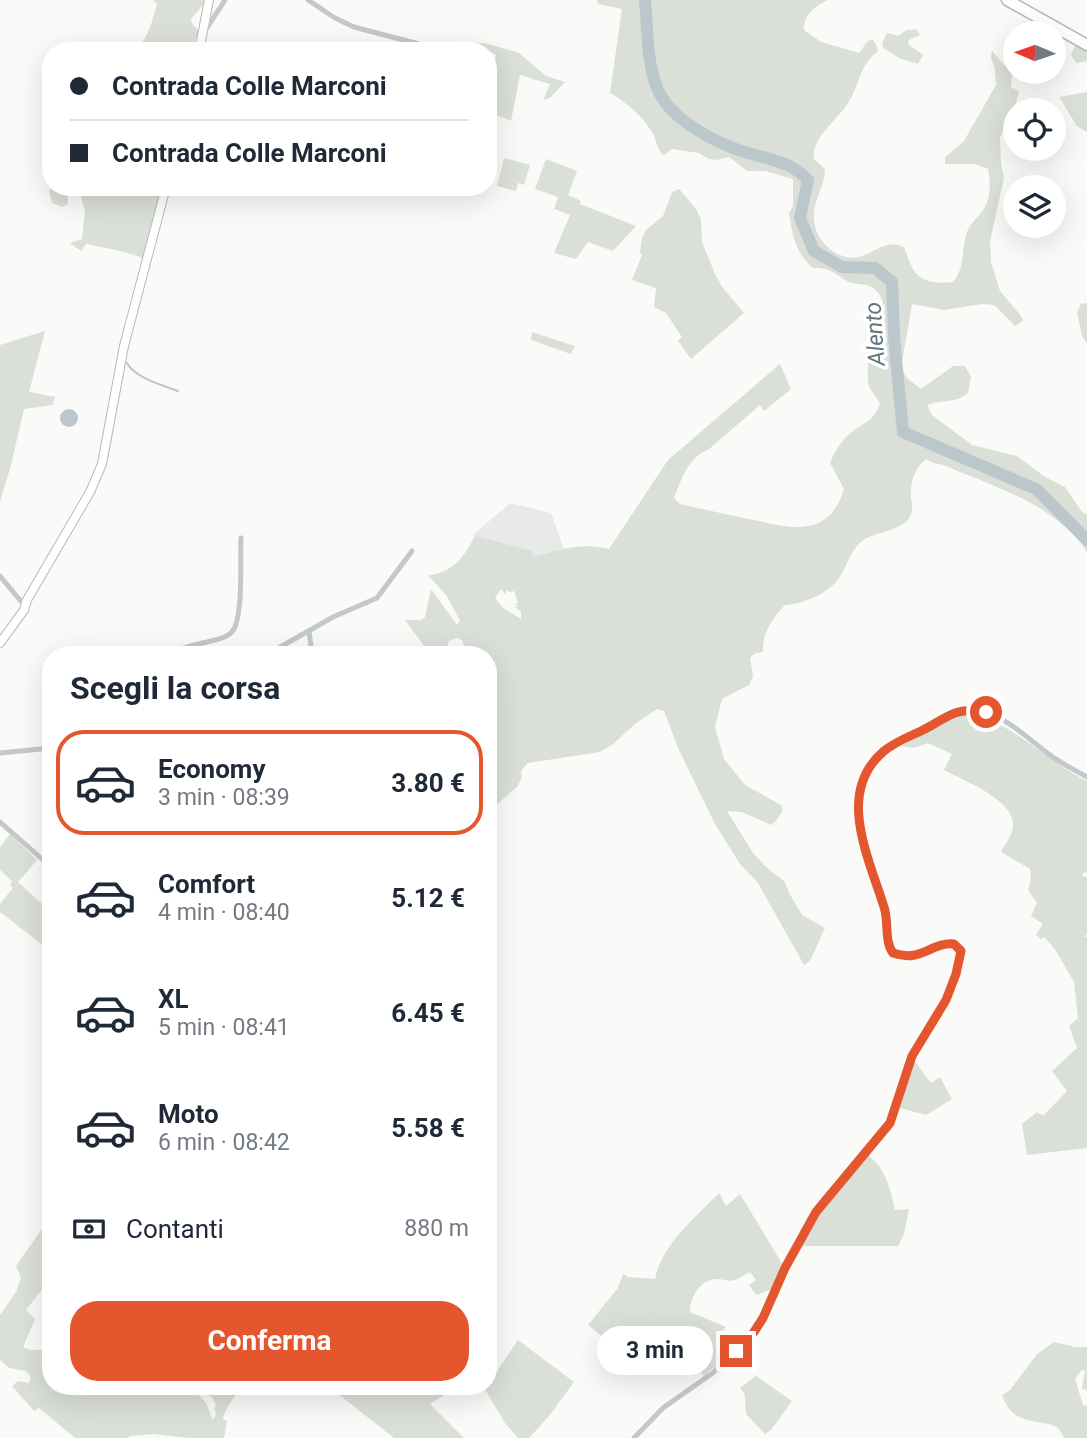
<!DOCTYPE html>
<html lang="it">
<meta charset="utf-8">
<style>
body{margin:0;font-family:Roboto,sans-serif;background:#f2f2f3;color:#1f2937;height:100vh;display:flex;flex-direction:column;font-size:26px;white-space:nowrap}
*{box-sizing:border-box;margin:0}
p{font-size:23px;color:#747a83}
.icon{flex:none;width:38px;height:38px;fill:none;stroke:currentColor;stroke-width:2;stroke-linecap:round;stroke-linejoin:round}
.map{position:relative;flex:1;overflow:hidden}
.drawer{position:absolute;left:42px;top:646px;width:455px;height:749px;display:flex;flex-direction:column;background:#fff;border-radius:28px;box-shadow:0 7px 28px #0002}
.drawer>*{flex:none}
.banner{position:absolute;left:42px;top:42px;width:455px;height:154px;border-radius:28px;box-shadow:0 7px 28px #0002;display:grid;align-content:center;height:154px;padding:0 28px;background:#fff}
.needle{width:46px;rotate:272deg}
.tools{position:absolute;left:1003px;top:21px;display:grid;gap:14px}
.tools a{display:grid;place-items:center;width:63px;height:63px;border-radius:50%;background:#fff;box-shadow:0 7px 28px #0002;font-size:35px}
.end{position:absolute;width:32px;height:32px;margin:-16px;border:9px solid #e4572e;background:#fff;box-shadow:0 0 0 4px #fff}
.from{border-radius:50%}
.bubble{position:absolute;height:49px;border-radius:24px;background:#fff;box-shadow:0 7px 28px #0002;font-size:23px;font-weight:700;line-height:49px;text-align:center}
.banner b{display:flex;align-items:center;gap:24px;height:66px;font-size:26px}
.banner b+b{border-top:2px solid #e0e1e3}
.banner i{width:18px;height:18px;background:#1f2937}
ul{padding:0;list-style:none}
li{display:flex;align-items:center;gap:21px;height:105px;margin:0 14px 10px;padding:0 14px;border:4px solid transparent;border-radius:28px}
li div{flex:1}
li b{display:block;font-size:26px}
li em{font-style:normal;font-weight:700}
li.current{border-color:#e4572e}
li>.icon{width:63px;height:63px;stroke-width:1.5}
h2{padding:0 28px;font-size:32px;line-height:84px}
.pay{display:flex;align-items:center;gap:18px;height:77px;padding:0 28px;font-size:26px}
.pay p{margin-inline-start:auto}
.primary-button{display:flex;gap:14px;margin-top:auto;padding:14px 28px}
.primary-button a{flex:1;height:80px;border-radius:28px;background:#e4572e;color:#fff;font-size:28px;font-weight:700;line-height:80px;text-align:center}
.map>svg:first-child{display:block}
</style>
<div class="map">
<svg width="1087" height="1438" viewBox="0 0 1087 1438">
<rect width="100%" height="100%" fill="#fafaf8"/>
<path fill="#e8e9e9" d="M510,503L551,513L564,549L531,558L533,551L472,536Z"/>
<g fill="#dadfd7" fill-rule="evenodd">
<path d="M153,0H207L191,19L192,24L199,31L198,40L195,39V51H138L150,28L157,4Z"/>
<path d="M597,0H828C814,7 804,14 804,30L821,42L859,53L867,42L872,39L876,44L878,51C858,67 861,83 848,103C837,121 811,137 814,159L825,169C825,187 812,201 814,220C815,240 837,262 859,257C876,252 886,239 904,247C907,253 907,258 910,263C918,283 935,284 953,282C964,269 962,254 965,239C967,227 975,220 982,212C991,201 991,181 988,169L975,164H945V157L964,141L996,85L995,69L991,57L992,51L1012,74L1011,87L1019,91L1016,103L1000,137L1001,163L1004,178L990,241L991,262L1000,291L1021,316L1023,321L1015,326L994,305L982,304L944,310L912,304L901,368L907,378L921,389L953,366H965L971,377L968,393C954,404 943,399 927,405L932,415L972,445L1017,456L1045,477L1065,487L1082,512L1087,514V552C1061,511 1008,491 965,474C959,472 952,468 945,466C937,463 933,464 926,459C914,469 910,482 911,498C912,502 913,509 911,514C905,530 882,531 869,537C849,545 848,570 834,584C822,596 801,604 785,605C772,619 762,633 763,652L754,654L750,658L753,676L749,685L722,699L715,727L724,759L745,785L781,805L783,810L776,821L771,825L742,812L727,811L753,853L766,867L785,882L789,893L802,915L825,928L810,961L804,965L758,883L740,864L715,824L679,750L664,711L657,709L635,724L612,745L600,752L528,763L521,771L522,777L517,787L488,812V719L492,722L494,716L490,714C487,704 486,687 491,678L488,675V654H456L457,649L460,646L464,654L465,649L462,640L457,638L449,641L445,654H430L405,620H421L425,617L431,589L457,625L460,621L447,596L428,575C453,573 464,557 475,536L533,551L532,557C560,550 580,542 609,549L668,460L780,364L791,389L764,411L760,405L708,450C689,456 681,480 674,498L680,504C701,509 722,513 744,518C784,526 828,543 844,489L830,463C835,451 842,439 853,431C868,420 872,422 880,404C877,398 871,391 869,386C866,377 869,345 872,337C878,321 893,304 873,288C867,283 859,285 852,283C836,277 834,267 813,268C796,254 792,234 789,213L793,206V179L765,171H747L729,157L717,160L708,159L699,153L672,149L664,155C656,149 658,144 654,136C646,119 626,102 610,93L622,9L598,4ZM501,589L506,595V590L510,592L514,591L518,603H515L518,606L515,607L521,612V619L503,608L495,598Z"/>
<path d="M916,29L920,35L909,40L908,44L923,55L918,64L899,58L883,48L882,44L887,33L898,36L907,30Z"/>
<path d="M485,43L519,53L546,76L565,82L550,98L543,100L550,84L520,75L511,121L488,112V95L496,55L488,51H440L435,46Z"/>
<path d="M1079,44L1087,48V61L1076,63L1071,55L1075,46Z"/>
<path d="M1087,92V132L1077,126L1059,97Z"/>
<path d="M504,158L530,165L524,185L518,183L516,191L497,186Z"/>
<path d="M546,159L577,171L568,195L581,201L580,204L636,226L613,251L588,242L576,259L554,253L570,215L554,209L558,197L535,189Z"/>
<path d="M52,187H60L68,197V204L62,207L52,203L49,191Z"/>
<path d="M78,187H165L145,259C125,251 106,248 86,244L81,251L70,243L82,239L85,211Z"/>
<path d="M679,189L696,209L701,220L702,242L715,274L722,287L744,313L691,359L678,341L682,337L666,313L654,307L656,288L632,280L642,255L640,252L642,238L646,230L663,216L672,192Z"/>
<path d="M1087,303V343L1082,336L1077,312L1081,304Z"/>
<path d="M45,331L29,392L55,397L53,405L24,409L11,465L0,502V345Z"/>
<path d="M532,332L575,346L571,354L531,340Z"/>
<path d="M965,712C1014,722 1044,760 1087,781V873L1084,872L1082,876L1087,877V934L1084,937H1087V1148L1027,1155L1022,1124L1037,1112L1043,1116L1067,1091L1052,1071L1077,1048L1069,1026L1078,1018L1074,982L1055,949L1044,937L1041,939L1036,935L1043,924L1031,916L1037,903L1028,890L1031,879L1030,869L1001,852C1005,844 1012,836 1013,827C1016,800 964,781 944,770L952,754L928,743L914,748L901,746L931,730L954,715Z"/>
<path d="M10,834L37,860L18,882L43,905L51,896V956L40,943L0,912V904L13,888L10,885L12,881L0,870V847Z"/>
<path d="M913,1059L931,1083L940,1077L952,1099L926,1115L900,1108Z"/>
<path d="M866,1154C885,1166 890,1188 895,1210L909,1209L904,1234L898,1246H800L826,1200Z"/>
<path d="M719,1193L726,1206L740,1194L784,1267L773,1289L756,1295L749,1285L756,1280L750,1272C745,1274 739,1279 734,1280C729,1282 723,1279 717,1279C700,1279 690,1297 690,1312L726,1327L716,1339L731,1353L704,1376L687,1358L667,1347L657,1362L651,1357L642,1368L588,1325L618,1288L623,1274L628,1277L655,1279C662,1244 695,1218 719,1193Z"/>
<path d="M51,1225V1278L26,1310L35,1319L23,1347L31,1350H51V1386H191L206,1403L213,1420L216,1414L214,1408L216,1406L212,1397L201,1391L211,1386H239C236,1398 224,1408 223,1420L227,1421L224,1438H190L153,1434L130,1436L128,1438H75L39,1408L34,1411L12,1386L18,1381L29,1383L31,1377L26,1371L9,1368L0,1360V1315L16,1292L21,1278L16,1266L42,1229L48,1231Z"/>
<path d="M518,1340L574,1382L549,1416L529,1438H518L505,1423L483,1386H488V1372L494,1376Z"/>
<path d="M1054,1342L1075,1347H1087V1396V1390L1082,1389L1085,1370L1081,1371L1075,1379L1083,1405L1087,1406V1438H1064C1062,1435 1061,1431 1058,1428C1051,1421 1023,1425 1010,1410C1007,1406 1004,1400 1002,1395L1010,1390L1037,1354Z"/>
<path d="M756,1376L792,1401L771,1430L765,1434L746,1414L745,1395L740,1388Z"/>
<path d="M328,1386H458L430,1404L464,1438H394Z"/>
</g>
<circle fill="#bbc7cb" cx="69" cy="418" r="9"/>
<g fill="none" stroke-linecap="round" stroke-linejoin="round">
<path stroke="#bbc7cb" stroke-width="2" d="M127,363C135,378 162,385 178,391"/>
<path stroke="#bbc7cb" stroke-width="12" d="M645,0C648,29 646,70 661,96C676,122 718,144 745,152C771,160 790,161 808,180L800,218L814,251L842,267L875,268L892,282L894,337L903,432L1036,489L1087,540"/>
<defs>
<g id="secondary">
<path d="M199,51L209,0"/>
<path d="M0,643L24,610L27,600L90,492L102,464L124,346L166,187"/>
</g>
<path id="highway" d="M1007,0L1087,45"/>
</defs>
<use href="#secondary" stroke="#b3babf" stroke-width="10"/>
<use href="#highway" stroke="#b4b9bd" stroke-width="13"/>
<g stroke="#c3c8cc" stroke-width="5">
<path d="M308,0L335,18L354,27L419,44"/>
<path d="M205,31L225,0"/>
<path d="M0,576L25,606"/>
<path d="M309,631L312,654"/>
<path d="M170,654C187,644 204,644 222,638C228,636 233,632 235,627C243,606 240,562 241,538"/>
<path d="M268,654L333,617L377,598L412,551"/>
<path d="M0,753L51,748"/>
<path d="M0,822L51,867"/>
<path d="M634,1438L663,1408L714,1372L754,1332L811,1218L825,1198L890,1123L912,1056L946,1000L956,974L961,951L954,944C930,942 922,963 893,953C884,941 889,921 884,907C861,831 826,773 920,731C938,723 952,708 973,710C1002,713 1024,735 1046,752C1058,762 1073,769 1087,777"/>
</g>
<use href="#secondary" stroke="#fff" stroke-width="8"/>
<use href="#highway" stroke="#fff" stroke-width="10"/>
</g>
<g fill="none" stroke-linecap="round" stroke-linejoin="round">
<path stroke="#e4572e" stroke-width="9" d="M736,1351L754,1332L763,1318L785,1268L816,1212L890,1123L912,1056L946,1000L956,974L961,951L954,944C930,942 922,963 893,953C884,941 889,921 884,907C869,858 835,792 884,751C895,742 908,737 921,731C950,717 951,707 986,712"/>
</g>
<g text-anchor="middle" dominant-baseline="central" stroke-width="7" stroke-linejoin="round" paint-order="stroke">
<g font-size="23" font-style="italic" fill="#60757c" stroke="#fff">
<text transform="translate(875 334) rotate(-94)">Alento</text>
</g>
</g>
</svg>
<div class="tools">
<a><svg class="needle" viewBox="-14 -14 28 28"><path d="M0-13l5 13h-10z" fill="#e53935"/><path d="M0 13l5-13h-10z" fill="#747a83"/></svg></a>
<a><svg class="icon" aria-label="locate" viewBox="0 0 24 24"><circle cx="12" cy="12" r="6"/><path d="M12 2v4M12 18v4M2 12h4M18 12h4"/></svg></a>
<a><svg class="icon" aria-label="layers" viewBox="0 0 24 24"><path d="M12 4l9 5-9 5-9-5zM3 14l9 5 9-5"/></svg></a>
</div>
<i class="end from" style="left:986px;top:712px"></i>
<i class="end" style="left:736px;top:1351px"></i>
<div class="bubble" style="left:597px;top:1326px;width:116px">3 min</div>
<div class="banner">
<b><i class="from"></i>Contrada Colle Marconi</b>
<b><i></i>Contrada Colle Marconi</b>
</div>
<section class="drawer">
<h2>Scegli la corsa</h2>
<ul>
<li class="current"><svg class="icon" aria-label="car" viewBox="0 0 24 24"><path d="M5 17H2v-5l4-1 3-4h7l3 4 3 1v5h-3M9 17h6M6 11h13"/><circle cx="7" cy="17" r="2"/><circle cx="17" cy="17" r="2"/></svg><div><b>Economy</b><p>3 min · 08:39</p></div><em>3.80 €</em></li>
<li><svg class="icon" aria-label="car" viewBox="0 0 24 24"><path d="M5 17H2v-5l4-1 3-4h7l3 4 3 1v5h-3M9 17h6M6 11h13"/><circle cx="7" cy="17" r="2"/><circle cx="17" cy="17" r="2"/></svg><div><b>Comfort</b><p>4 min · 08:40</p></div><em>5.12 €</em></li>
<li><svg class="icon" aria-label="car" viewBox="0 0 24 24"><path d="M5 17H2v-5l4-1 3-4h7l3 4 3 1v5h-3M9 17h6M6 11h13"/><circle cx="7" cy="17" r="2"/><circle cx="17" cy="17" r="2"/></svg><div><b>XL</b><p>5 min · 08:41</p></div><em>6.45 €</em></li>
<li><svg class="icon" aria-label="car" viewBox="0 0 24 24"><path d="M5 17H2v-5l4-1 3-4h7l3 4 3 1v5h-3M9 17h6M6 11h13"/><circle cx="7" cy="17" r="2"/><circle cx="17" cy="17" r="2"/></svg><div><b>Moto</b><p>6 min · 08:42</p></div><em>5.58 €</em></li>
</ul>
<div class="pay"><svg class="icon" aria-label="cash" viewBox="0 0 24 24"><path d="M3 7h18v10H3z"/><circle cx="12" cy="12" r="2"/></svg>Contanti<p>880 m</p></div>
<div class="primary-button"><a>Conferma</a></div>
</section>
</div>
